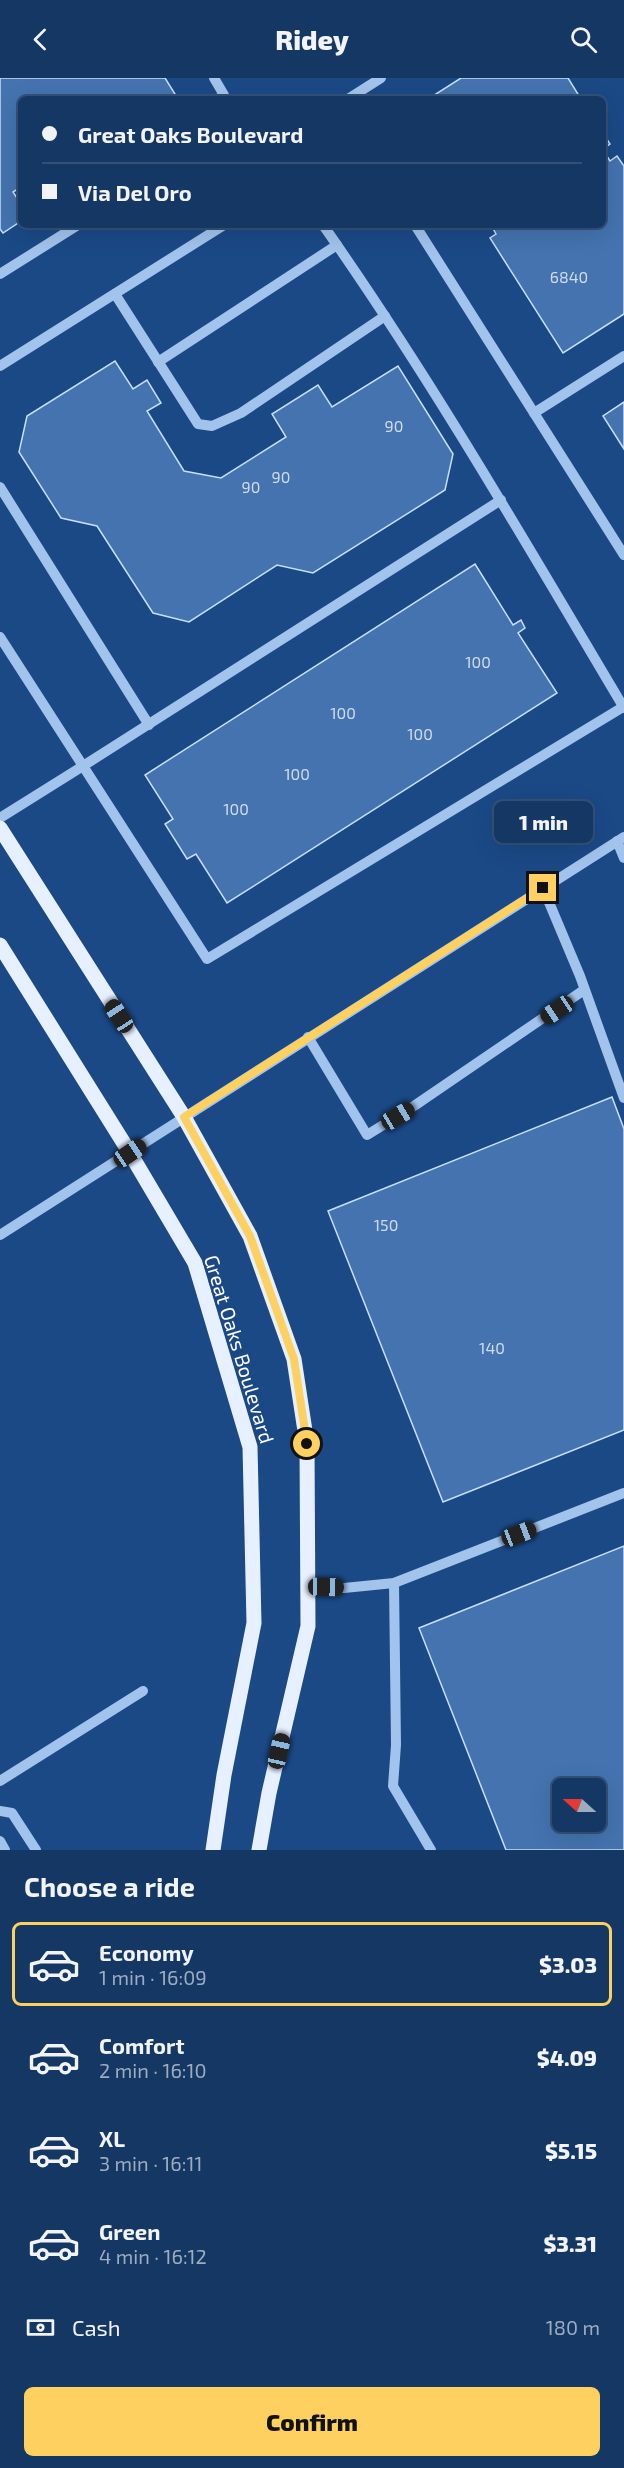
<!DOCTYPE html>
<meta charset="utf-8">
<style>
body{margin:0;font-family:"Exo 2",sans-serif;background:#21426d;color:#f1f3f6;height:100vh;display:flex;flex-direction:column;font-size:22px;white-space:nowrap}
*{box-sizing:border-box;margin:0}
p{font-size:20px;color:#9dacbf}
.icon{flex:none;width:33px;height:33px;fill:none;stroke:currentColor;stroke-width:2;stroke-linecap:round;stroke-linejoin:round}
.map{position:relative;height:1772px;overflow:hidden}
.side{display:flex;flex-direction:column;background:#143764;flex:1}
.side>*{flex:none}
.banner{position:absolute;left:18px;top:18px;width:588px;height:132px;border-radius:9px;box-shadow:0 6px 24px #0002,0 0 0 2px #335178;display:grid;align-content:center;height:132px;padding:0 24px;background:#143764}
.needle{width:39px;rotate:291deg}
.buttons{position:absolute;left:552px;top:1700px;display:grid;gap:12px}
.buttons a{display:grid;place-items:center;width:54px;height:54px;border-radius:9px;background:#143764;box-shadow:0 6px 24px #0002,0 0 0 2px #335178;font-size:30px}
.end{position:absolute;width:27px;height:27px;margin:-14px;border:8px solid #fdd05f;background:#111;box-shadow:0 0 0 3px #111}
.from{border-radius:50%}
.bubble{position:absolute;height:42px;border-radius:9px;background:#143764;box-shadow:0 6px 24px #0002,0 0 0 2px #335178;font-size:20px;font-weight:800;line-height:42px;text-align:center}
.car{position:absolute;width:18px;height:36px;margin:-18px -9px;border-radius:8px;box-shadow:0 0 4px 2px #0007;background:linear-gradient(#222 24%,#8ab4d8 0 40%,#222 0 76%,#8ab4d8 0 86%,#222 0)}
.banner b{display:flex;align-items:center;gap:21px;height:57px;font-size:22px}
.banner b+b{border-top:2px solid #335178}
.banner i{width:15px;height:15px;background:#f1f3f6}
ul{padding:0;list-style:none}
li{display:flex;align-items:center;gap:18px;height:84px;margin:0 12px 9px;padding:0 12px;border:3px solid transparent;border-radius:9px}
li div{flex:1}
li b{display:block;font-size:22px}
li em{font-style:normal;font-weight:800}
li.selected{border-color:#fdd05f}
li>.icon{width:54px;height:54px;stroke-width:1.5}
h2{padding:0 24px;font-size:27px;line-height:72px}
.pay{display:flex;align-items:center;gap:15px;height:66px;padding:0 24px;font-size:22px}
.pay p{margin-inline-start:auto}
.action{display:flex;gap:12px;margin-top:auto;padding:12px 24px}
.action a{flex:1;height:69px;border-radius:9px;background:#fdd05f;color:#111;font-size:24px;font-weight:800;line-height:69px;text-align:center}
header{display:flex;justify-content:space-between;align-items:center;height:78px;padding:0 24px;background:#143764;font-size:27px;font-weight:800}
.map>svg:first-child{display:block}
</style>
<header><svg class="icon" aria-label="back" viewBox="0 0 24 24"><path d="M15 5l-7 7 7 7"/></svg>Ridey<svg class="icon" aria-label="search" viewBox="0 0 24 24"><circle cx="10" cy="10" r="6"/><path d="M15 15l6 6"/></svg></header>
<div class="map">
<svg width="624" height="1772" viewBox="0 0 624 1772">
<rect width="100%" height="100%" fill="#1b4986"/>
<g fill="#4473af" stroke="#c7def8" stroke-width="1.5" fill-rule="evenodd">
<path d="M0,0H165L175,16L167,21H21V109L13,114L21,126V143L3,155L0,151Z"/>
<path d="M461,0H568L581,21H428Z"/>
<path d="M603,55L610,66L603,71Z"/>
<path d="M603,72L610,83L617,78L624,88V236L563,275L490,160L496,156L491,147H603Z"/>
<path d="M115,283L133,311L147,302L161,325L147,333L184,393L221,400L286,359L272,336L318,307L332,329L398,288L453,376L445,412L313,495L277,487L189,544L153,535L97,448L61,440L19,374L27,338Z"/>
<path d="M624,324V371L603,338Z"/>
<path d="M475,486L513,547L521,542L525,550L518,555L557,615L227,825L196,776L187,781L165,746L173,741L145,697Z"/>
<path d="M612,1019L624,1051V1352L443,1424L328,1133Z"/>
<path d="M624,1468V1772H506L419,1550ZM562,1710H596V1743H562Z"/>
</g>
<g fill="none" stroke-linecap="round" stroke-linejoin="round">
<g stroke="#a2c3ec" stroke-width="10">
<path d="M214,0L224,17L218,21"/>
<path d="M348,21L381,0"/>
<path d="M323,147C432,302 527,467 624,630"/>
<path d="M415,147L624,477"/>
<path d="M0,196L78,147"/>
<path d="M115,216L198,346L212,348L241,335L385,238"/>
<path d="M158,284L337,167"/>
<path d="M0,288L224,147"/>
<path d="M534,335L624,278"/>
<path d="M0,409L149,647"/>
<path d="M501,422L83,688L207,881L623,629"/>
<path d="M0,559L83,688L0,740"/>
<path d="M617,763L624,780"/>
<path d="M543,810L580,898L624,1020"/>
<path d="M308,959L367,1057L414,1028L584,912"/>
<path d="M0,1157L624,759"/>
<path d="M394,1505L396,1667L393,1708L431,1772"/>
<path d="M308,1509L344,1510L394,1505L624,1415"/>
<path d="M0,1703L143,1613"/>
<path d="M0,1733L12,1735L36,1772"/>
<path d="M0,1763L5,1772"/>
</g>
<g stroke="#e7f0ff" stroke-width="15">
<path d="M0,750L184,1039L250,1158L294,1281L307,1366L308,1548L269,1715L259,1772"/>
<path d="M0,867L130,1075L195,1185L250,1369L254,1545L224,1697L213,1772"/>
</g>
</g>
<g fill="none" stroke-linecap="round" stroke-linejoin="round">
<path stroke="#fdd05f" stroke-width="8" d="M307,1366L294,1281L250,1158L184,1039L543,810"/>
</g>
<g text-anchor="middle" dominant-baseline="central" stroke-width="4.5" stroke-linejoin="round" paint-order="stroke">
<g font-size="16" fill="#d0dceb">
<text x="569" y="198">6840</text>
<text x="394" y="347">90</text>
<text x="281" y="398">90</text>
<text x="251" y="408">90</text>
<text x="478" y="583">100</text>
<text x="343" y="634">100</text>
<text x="420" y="655">100</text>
<text x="297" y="695">100</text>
<text x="236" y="730">100</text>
<text x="386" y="1146">150</text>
<text x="492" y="1269">140</text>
</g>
<g font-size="20" fill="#fff" stroke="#1b4986">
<text transform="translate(240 1271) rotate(73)">Great Oaks Boulevard</text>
</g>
</g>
</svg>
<div class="buttons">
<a><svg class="needle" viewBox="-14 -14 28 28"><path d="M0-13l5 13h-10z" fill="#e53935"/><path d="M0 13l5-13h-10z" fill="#9dacbf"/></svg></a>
</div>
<i class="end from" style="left:307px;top:1366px"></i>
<i class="end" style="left:543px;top:810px"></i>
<div class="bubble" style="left:494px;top:723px;width:99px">1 min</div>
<i class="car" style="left:557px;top:932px;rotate:236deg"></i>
<i class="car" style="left:119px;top:938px;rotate:327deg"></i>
<i class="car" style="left:398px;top:1038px;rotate:59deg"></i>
<i class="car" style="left:130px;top:1075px;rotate:56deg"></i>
<i class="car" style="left:519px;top:1456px;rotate:69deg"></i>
<i class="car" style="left:326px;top:1509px;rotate:91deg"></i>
<i class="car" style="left:279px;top:1673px;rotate:13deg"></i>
<div class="banner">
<b><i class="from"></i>Great Oaks Boulevard</b>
<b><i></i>Via Del Oro</b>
</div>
</div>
<section class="side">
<h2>Choose a ride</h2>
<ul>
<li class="selected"><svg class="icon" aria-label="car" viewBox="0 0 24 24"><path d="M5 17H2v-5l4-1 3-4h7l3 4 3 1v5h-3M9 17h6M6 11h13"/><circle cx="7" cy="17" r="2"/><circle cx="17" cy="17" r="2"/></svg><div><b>Economy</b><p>1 min · 16:09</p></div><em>$3.03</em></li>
<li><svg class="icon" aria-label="car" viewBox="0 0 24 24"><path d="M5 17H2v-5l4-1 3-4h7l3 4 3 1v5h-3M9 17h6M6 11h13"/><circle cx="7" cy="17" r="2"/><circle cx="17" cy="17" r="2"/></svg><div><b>Comfort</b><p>2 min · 16:10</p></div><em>$4.09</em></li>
<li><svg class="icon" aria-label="car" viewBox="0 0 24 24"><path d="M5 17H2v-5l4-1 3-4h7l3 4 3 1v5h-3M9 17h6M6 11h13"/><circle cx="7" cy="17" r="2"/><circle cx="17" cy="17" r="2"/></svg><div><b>XL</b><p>3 min · 16:11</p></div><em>$5.15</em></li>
<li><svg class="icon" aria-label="car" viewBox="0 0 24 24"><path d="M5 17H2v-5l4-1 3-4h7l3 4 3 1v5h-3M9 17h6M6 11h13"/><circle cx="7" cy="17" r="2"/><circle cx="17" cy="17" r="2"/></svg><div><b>Green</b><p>4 min · 16:12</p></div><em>$3.31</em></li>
</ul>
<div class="pay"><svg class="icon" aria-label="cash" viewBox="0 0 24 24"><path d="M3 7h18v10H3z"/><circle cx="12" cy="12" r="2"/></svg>Cash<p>180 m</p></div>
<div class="action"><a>Confirm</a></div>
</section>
